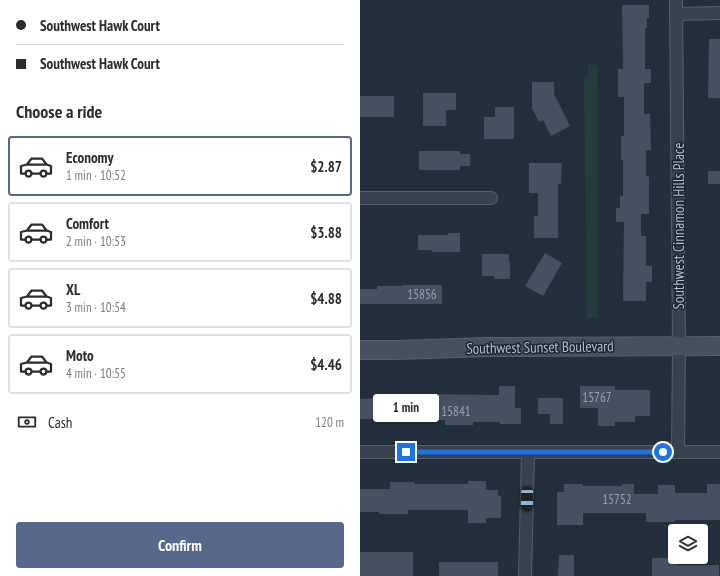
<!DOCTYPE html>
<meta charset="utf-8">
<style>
body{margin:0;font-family:"PT Sans Narrow",sans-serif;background:#f7f7f7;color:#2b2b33;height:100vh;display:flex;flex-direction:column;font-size:15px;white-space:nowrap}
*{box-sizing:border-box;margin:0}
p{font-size:13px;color:#7c7c81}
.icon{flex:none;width:22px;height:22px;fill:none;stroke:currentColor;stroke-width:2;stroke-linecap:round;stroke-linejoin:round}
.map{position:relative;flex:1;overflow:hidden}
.side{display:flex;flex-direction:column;background:#fff;width:360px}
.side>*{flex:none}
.top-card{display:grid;align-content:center;height:88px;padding:0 16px;background:#fff}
.fabs{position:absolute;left:308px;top:524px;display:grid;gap:8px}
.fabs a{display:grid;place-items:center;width:40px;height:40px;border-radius:4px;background:#fff;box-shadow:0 1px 3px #0004;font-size:20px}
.end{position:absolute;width:18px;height:18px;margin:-9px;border:5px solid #1a73e8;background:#fff;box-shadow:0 0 0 2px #fff}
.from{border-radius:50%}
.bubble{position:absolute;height:28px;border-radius:4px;background:#fff;box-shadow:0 1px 3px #0004;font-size:13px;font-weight:800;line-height:28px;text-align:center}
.car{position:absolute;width:12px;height:24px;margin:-12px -6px;border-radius:5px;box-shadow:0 0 3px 1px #0007;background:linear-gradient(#222 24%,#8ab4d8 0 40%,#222 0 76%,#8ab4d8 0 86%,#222 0)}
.top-card b{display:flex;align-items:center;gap:14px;height:38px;font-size:15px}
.top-card b+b{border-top:1px solid #e1e1e2}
.top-card i{width:10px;height:10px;background:#2b2b33}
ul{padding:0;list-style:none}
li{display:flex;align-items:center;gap:12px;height:60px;margin:0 8px 6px;padding:0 8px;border:2px solid #e1e1e2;border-radius:4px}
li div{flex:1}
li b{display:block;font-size:15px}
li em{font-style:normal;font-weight:800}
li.current{border-color:#56698c}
li>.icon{width:36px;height:36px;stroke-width:1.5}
h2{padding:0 16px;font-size:18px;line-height:48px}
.pay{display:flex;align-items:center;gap:10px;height:44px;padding:0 16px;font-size:15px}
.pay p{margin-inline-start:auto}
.button{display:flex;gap:8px;margin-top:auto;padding:8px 16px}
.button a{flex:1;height:46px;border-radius:4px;background:#56698c;color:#fff;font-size:16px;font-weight:800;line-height:46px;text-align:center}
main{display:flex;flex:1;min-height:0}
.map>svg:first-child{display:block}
</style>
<main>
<section class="side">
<div class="top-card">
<b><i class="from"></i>Southwest Hawk Court</b>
<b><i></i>Southwest Hawk Court</b>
</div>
<h2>Choose a ride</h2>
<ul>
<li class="current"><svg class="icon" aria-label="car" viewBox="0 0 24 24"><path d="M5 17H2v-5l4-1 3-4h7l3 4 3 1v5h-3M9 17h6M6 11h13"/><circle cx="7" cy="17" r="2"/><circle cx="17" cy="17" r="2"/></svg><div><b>Economy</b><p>1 min · 10:52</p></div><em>$2.87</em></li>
<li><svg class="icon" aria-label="car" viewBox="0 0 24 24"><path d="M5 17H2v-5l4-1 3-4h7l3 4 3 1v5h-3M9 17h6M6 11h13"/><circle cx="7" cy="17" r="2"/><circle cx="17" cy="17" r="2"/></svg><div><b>Comfort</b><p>2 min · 10:53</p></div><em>$3.88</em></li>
<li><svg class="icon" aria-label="car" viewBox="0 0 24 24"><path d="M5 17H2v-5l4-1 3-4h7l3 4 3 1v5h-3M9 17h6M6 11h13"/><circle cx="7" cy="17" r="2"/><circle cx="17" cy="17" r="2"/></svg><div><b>XL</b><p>3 min · 10:54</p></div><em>$4.88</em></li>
<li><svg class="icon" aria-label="car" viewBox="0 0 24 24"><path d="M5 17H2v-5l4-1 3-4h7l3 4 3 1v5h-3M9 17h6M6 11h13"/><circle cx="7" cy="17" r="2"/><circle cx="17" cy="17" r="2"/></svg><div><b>Moto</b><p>4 min · 10:55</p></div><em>$4.46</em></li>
</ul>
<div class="pay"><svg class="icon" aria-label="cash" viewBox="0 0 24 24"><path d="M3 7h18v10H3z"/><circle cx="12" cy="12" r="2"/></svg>Cash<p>120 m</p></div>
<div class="button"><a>Confirm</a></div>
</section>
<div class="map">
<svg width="360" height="576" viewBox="0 0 360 576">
<rect width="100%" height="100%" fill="#242f3e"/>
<path fill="#263c3f" d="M228,65H237L238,318H227L224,79L228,78Z"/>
<g fill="#455162">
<path d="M262,5H289V18H287V28H285V69H291V83H284V114H290L291,150H286V176L289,177V214H281V236H286V266H292V282H286V301H263L264,222H256V208H260V196H263V160H261V136H264V97H258V69H263Z"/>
<path d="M349,39H360V98H348Z"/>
<path d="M172,82H194V94L210,126L191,136L183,120L179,122L172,108Z"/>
<path d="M63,93H96V110H86V126H63Z"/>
<rect x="0" y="96" width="34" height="21"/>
<path d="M135,107H154V139H124V117H135Z"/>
<path d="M59,151H100V154H110V166H100V170H59Z"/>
<path d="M169,163H202L201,184H198V238H174V216H178V193H169Z"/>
<rect x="348" y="171" width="12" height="13"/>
<path d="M88,233H100V252H72V250H58V235H88Z"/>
<path d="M185,253L202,263L183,296L165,286Z"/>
<path d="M122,254H149V262H150V279H134V276H122Z"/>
<path d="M42,285H82V304H0V289H17V286H42Z"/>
<path d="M139,386H155V408H161V424H140V422H113V425H85V420H49V414H20V419H0V399L49,396V394L139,395Z"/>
<path d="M220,386H255V390H290V416H275V422H255V426H238V408H220Z"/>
<path d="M178,398H203V424H190V414H178Z"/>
<path d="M108,481H126V490H138V496H141V518H126V523H108V510H48V514H19V512H0V489H30V482H55L54,484H108Z"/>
<path d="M204,484H223V486H262V484H274V494H298V485H315V493H347V484H360V520H315V522H286V513H223V525H197V492H204Z"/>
<rect x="0" y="552" width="53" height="24"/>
<path d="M199,555H214V576H198Z"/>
<path d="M292,558H316V565H359V576H292Z"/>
<rect x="79" y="562" width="59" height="14"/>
</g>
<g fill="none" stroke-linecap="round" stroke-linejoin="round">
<defs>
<g id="minor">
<path d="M316,0L319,346L318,452"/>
<path d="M316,14L360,13"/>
<path d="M0,198H131"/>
<path d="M0,452H360"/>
<path d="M165,576L168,453"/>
</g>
<path id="secondary" d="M0,350H37L128,347L360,346"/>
</defs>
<use href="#minor" stroke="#565f6c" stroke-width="14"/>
<use href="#secondary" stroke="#565f6c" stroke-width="20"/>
<use href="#minor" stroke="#38414e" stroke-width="12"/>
<use href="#secondary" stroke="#465061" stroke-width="18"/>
</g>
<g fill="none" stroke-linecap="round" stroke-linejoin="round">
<path stroke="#1a73e8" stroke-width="5" d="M46,452H303"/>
</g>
<g text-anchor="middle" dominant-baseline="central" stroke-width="3" stroke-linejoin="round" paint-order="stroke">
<g font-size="13" fill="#98a1af">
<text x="62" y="294">15856</text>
<text x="237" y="397">15767</text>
<text x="96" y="411">15841</text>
<text x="257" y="499">15752</text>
</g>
<g font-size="15" fill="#b4bcc9" stroke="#1d2633">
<text transform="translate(318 226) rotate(-90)">Southwest Cinnamon Hills Place</text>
<text transform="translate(180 347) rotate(-1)">Southwest Sunset Boulevard</text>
</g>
</g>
</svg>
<div class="fabs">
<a><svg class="icon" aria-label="layers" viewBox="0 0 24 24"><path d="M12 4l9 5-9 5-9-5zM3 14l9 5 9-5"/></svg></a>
</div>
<i class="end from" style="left:303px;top:452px"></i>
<i class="end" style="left:46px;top:452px"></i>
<div class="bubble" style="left:13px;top:394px;width:66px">1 min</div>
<i class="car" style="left:167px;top:499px;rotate:181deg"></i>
</div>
</main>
